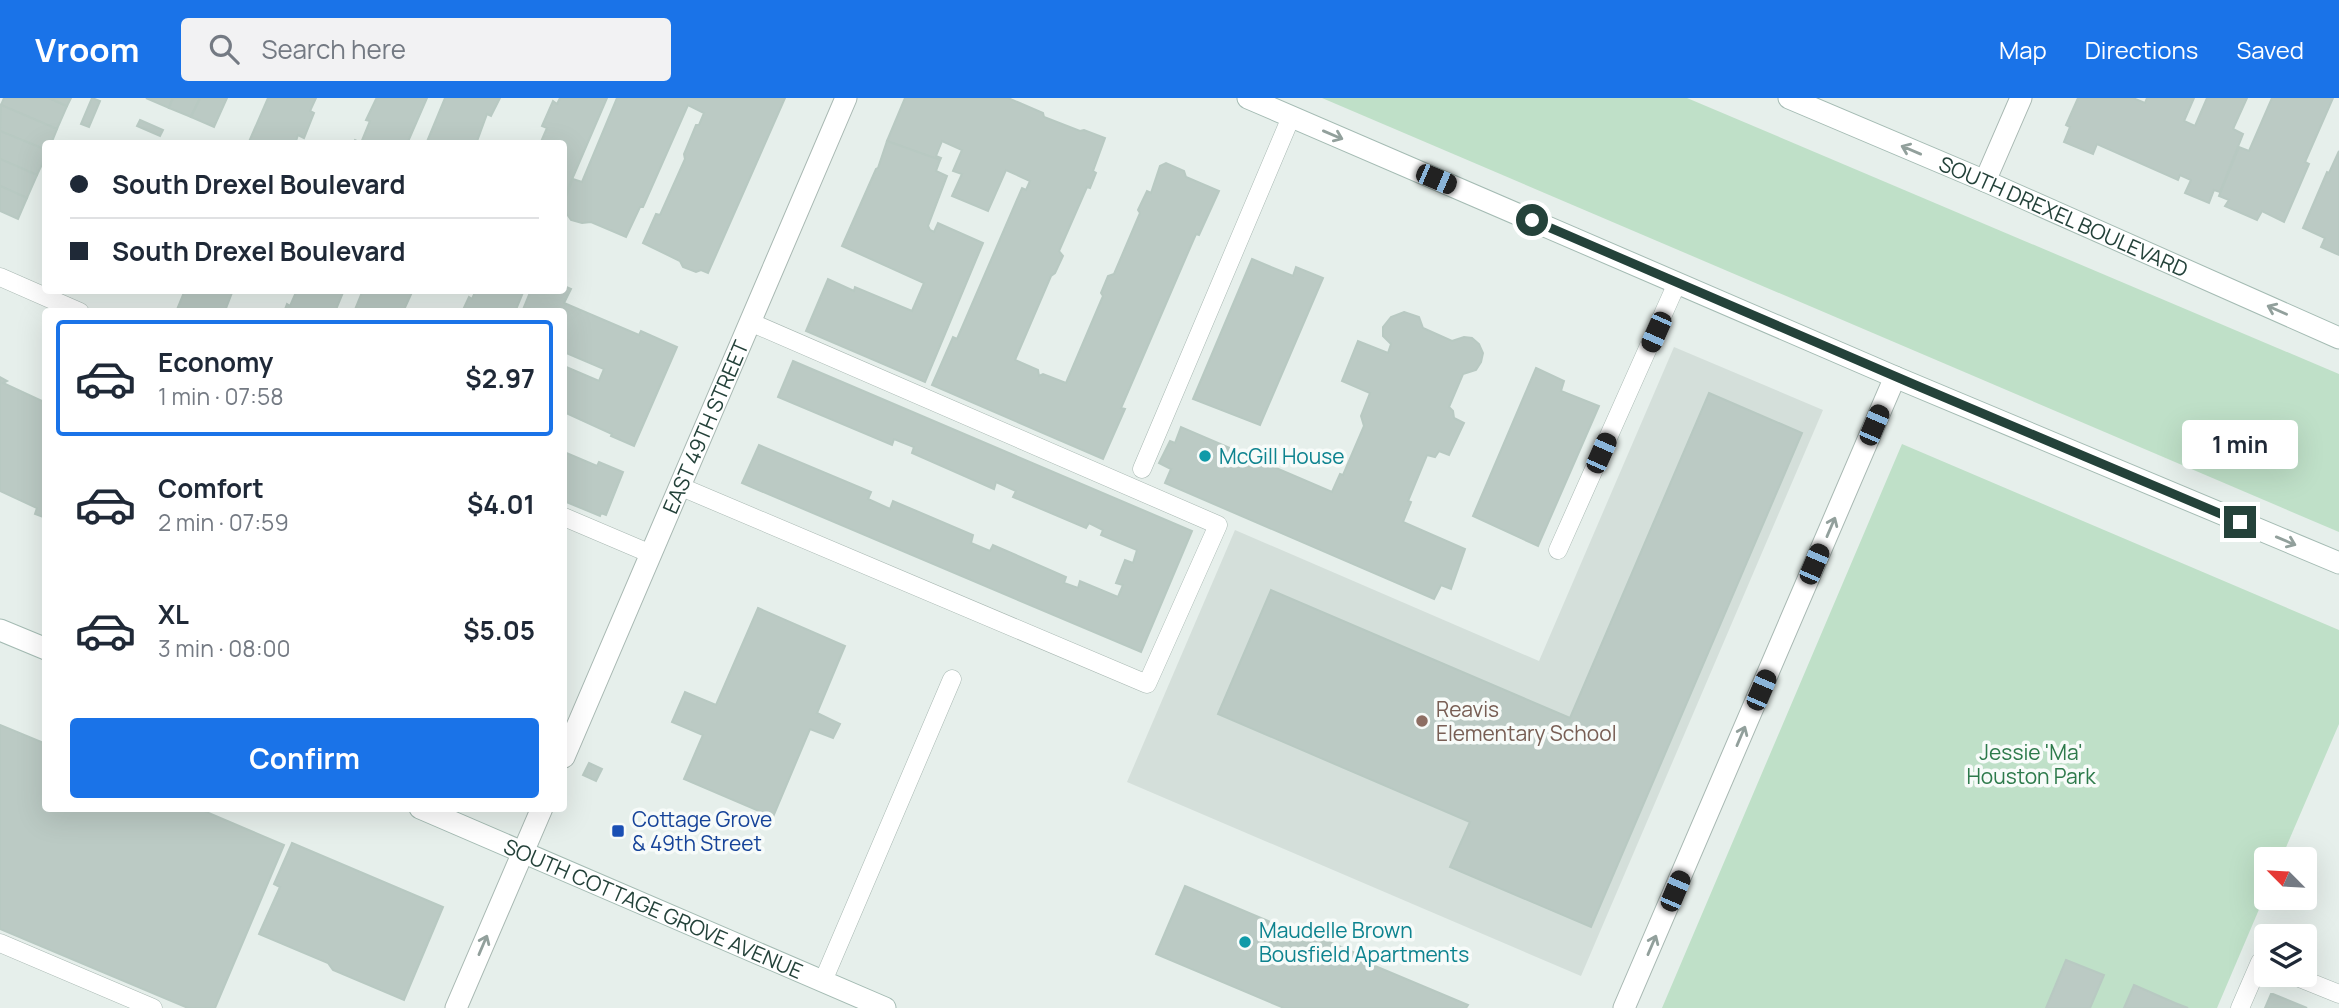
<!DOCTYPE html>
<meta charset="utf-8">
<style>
body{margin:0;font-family:Manrope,sans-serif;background:#f2f2f3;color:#1f2937;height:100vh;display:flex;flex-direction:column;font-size:26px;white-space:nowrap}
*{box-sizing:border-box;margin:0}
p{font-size:23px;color:#747a83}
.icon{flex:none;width:38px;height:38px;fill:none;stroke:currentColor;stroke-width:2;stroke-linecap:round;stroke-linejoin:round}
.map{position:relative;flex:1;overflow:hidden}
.drawer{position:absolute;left:42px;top:210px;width:525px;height:504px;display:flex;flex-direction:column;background:#fff;border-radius:7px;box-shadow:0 7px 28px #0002}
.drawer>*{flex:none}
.guide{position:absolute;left:42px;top:42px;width:525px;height:154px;border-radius:7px;box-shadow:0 7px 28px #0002;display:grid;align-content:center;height:154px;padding:0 28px;background:#fff}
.needle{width:46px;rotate:294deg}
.controls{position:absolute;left:2254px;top:749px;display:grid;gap:14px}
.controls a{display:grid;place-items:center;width:63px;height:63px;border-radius:7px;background:#fff;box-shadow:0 7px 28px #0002;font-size:35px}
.end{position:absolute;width:32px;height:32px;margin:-16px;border:9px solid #24423a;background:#fff;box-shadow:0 0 0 4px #fff}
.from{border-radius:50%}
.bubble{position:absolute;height:49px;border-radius:7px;background:#fff;box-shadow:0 7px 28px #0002;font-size:23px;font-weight:700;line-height:49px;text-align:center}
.car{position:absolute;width:21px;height:42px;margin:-21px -10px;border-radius:9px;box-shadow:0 0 5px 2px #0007;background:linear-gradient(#222 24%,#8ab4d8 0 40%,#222 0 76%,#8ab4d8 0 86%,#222 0)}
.guide b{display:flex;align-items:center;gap:24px;height:66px;font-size:26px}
.guide b+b{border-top:2px solid #e0e1e3}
.guide i{width:18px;height:18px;background:#1f2937}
ul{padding:12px 0 0;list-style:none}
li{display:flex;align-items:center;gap:21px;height:116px;margin:0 14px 10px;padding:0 14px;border:4px solid transparent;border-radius:7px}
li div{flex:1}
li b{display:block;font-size:26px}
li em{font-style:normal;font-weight:700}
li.active{border-color:#1a73e8}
li>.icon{width:63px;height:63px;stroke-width:1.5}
.action{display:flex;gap:14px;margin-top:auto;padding:14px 28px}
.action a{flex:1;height:80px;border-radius:7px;background:#1a73e8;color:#fff;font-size:28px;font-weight:700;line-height:80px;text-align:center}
header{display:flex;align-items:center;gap:42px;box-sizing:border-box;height:98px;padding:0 35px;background:#1a73e8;color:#fff}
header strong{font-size:33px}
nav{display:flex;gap:38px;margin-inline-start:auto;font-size:24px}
.search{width:490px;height:63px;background:#f2f2f3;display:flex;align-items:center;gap:18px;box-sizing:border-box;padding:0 24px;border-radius:7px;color:#747a83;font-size:26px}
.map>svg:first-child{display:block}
</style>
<header>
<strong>Vroom</strong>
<div class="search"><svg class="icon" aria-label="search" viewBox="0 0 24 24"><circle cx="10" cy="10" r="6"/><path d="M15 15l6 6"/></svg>Search here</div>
<nav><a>Map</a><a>Directions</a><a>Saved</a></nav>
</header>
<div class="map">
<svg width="2339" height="910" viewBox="0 0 2339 910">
<rect width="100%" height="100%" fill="#e6efeb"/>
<path fill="#d4dfda" d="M1674,249L1823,312L1581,878L1127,684L1235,432L1539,563Z"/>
<g fill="#bfe0c8">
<path d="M1322,0H1687L2339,276V434Z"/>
<path d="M1902,346L2339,532V626L2281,761H2266V795L2217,910H1662Z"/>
</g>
<g fill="#bbcac4" stroke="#b8c9c2" stroke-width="2">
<path d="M4,0H49L67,8L57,31L1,7Z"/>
<path d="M49,0H71L67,8Z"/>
<path d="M92,0L100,3L89,29L81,26Z"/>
<path d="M146,0H173L169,10Z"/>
<path d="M173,0H200L191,19L169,10Z"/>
<path d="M200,0H227L214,29L191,19Z"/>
<path d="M268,0H316L310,13L314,15L304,40L298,37L295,46H248Z"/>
<path d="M379,0H427L407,46H353L355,42L361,45L370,23L366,22L376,1Z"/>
<path d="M445,0H500L491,18L487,16L476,46H426Z"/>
<path d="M560,0H607L564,100V46H540L547,30L542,28L553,3L557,6Z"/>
<path d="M617,0H785L708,175L701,172L696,174L683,169L680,163L643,145L656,116L660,117L685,61L684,56L696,27H699L704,15L688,7L643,109H640L626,139L591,124L582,125L571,122L564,112V104L573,81L582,84Z"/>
<path d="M905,0H1008L1043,15L1044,19L1080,33L1084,32L1105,40L1093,73L1096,75L1090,90L1087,89L1059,153L1063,158L1055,175L1051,178L1015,262L1038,272L1039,278L1043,276L1066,285L1103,198L1101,195L1108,178L1114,176L1140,115L1138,112L1147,93L1151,95L1160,68L1166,65L1184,73L1186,79L1219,93L1199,137L1196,136L1121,310L1125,311L1103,361L932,287L953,239L957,241L1022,90L1026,92L1030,83L1006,72L988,113L952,98L962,76L953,73L962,52L942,43L936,58L941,60L940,62L887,43Z"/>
<path d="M2078,0H2133L2145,5L2147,0H2194L2184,23L2195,28L2207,0H2247L2233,31L2243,36L2220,94L2214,92L2209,105L2185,95L2191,82L2180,77L2178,82L2097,46L2093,56L2064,44L2070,29L2066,27Z"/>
<path d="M2272,0H2333L2305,64L2309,66L2284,124L2262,113L2257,122L2225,108L2229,102L2219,98L2239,49L2249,53Z"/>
<path d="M1,7L57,31L51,46H46V52L0,33Z"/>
<path d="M140,22L163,32L160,38L137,28Z"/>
<path d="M0,33L46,52V58L37,77L0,61Z"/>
<path d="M887,43L940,62L936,73L947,78L928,128L930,132L934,134L938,125L983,145L925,284L806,233L828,181L854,193L855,189L912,213L924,185L842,148L876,71L878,70Z"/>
<path d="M2339,53V157L2321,149L2325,140L2303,130L2327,74L2329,75Z"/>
<path d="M0,61L37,77L27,100L0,88Z"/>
<path d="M0,88L27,100L18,121L0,113Z"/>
<path d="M1252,161L1293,178L1296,169L1323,180L1260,327L1193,301Z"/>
<path d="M564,188L571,191L564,205L639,237L641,233L677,249L634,348L611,338L612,336L564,314V268L599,283L604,271L564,254V214H522L531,192H564Z"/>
<path d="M185,192H233L225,213L226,214H176Z"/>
<path d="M297,192H344L335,214H284L287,206L290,208Z"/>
<path d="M363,192H413L403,214H354Z"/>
<path d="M476,192H524L515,214H462L469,199L472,201Z"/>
<path d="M1404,214L1419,219L1423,230L1452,243L1464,239L1472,240L1479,246L1483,255L1481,264L1476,272L1463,276L1449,309L1453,313L1454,320L1464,325L1449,357L1439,353L1435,359L1427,357L1408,403L1411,404L1403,424L1465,451L1451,491L1441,487L1434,501L1165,385L1171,371L1159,365L1170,343L1175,345L1181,329L1332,394L1340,376L1343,377L1364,328L1361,318L1370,295L1342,283L1358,243L1388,255L1391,246L1383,238V229L1391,219Z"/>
<path d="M793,263L1192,433L1141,554L742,385L759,347L871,394L868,401L890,411L893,403L973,437L971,445L990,453L993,447L1066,479L1064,485L1078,490L1080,483L1118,499L1123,487L1116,485L1125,462L1133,465L1137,452L1101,437L1103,432L1089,425L1086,430L1013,399L1016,393L996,384L994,391L912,355L914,349L894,341L892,347L778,299Z"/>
<path d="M1536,270L1564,283L1561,293L1599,308L1538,448L1473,418Z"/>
<path d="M0,279L7,283L3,285L44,304L46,300V420L35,416L37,410L0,393Z"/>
<path d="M1709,295L1802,335L1591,829L1450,769L1470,724L1218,616L1271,492L1570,620Z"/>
<path d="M564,354L597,368L599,364L623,374L606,417L601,415L600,418L564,403Z"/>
<path d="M758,510L845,548L817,615L840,626L833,640L810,631L773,719L684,681L703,637L672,624L685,594L716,607Z"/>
<path d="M0,627L46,646V710H197L284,747L215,910H188L0,831Z"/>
<path d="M589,665L602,671L596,683L583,677Z"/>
<path d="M292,745L443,809L404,902L333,872L328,865L259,836L280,789L274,786Z"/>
<path d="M1185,788L1287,831L1289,827L1358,856L1356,860L1468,907L1466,910H1284L1156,856Z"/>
<path d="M2066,862L2104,877L2090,910H2046Z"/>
<path d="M2134,887L2175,905L2188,910H2124Z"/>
<path d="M2271,896H2273L2307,910H2265Z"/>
</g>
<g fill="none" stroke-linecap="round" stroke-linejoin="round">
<defs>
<g id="lane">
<path d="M0,179L80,214"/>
<path d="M1142,371L1291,19"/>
<path d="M679,388L1147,586L1218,427L750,224"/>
<path d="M564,419L651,456"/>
<path d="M1558,452L1677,185"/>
<path d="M0,845L153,910"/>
<path d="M2292,877L2339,896"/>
<path d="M823,883L952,581"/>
<path d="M2240,910L2260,864L2266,866"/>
</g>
<g id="street">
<path d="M1985,83L2021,0"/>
<path id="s1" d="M564,659L846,0"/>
<path d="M456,910L542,710"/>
<path d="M1624,910L1895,279"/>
</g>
<g id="secondary">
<path d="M1248,0L1895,279L2339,465"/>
<path id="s2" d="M1789,0L1985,83L2339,240"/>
<path d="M0,532L46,551"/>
<path id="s3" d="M420,710L885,910"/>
</g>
</defs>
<use href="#lane" stroke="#a8b8b2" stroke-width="19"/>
<use href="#street" stroke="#a8b8b2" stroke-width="23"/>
<use href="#secondary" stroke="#a4bbb3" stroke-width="23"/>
<use href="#lane" stroke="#fff" stroke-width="18"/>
<use href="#street" stroke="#fff" stroke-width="21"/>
<use href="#secondary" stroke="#fff" stroke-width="21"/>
</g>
<defs><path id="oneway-shaft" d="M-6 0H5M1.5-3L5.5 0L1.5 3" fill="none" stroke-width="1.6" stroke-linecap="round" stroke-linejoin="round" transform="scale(1.75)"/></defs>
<g stroke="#92a09c">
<use href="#oneway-shaft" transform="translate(1333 37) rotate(23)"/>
<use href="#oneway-shaft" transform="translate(1911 52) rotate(-157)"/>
<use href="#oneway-shaft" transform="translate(2277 212) rotate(-156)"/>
<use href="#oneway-shaft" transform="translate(1831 429) rotate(-67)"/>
<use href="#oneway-shaft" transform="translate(2286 443) rotate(23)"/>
<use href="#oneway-shaft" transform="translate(1741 638) rotate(-67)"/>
<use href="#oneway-shaft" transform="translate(483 847) rotate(-67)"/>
<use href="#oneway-shaft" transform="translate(1652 847) rotate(-67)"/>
</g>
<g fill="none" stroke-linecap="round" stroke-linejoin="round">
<path stroke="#24423a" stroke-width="9" d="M1532,122L1920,289L2240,424"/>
</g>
<g fill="#0f9aa8" stroke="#f7fbf9" stroke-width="2.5">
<circle cx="1205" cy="358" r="7"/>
<circle cx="1245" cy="844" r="7"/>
</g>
<circle fill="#8d6e63" stroke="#f7fbf9" stroke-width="2.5" cx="1422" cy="623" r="7"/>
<rect fill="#1a4fb4" stroke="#f7fbf9" stroke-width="2.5" x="611" y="726" width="14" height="14" rx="3.5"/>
<g text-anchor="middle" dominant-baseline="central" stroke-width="7" stroke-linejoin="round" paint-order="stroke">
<g font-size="21" fill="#24423a" stroke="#f7fbf9">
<text stroke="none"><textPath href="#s2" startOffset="299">SOUTH DREXEL BOULEVARD</textPath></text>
<text stroke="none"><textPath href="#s1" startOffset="359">EAST 49TH STREET</textPath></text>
<text stroke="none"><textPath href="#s3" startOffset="254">SOUTH COTTAGE GROVE AVENUE</textPath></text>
</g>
<g font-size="21" fill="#0d838f" stroke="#f7fbf9" text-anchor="start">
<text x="1219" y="358">McGill House</text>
<text x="1259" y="832">Maudelle Brown<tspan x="1259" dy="24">Bousfield Apartments</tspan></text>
</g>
<g font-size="21" fill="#785e54" stroke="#f7fbf9" text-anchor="start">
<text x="1436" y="611">Reavis<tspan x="1436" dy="24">Elementary School</tspan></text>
</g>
<g font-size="21" fill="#2d7a4b" stroke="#f7fbf9">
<text x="2031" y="654">Jessie 'Ma'<tspan x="2031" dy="24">Houston Park</tspan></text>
</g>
<g font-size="21" fill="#164399" stroke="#f7fbf9" text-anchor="start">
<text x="632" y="721">Cottage Grove<tspan x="632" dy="24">&amp; 49th Street</tspan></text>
</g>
</g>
</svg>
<div class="controls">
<a><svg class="needle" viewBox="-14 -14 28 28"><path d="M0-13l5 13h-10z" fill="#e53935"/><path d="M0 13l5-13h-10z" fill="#747a83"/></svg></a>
<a><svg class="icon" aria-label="layers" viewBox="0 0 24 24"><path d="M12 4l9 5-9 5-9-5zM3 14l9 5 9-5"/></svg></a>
</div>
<i class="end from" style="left:1532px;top:122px"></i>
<i class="end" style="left:2240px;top:424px"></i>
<div class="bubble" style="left:2182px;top:322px;width:116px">1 min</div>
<i class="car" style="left:1436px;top:81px;rotate:113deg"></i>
<i class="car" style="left:1656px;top:234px;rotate:204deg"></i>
<i class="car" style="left:1874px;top:327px;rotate:23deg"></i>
<i class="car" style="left:1601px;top:355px;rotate:24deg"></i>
<i class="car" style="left:1814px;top:466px;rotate:23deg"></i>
<i class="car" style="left:1761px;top:592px;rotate:23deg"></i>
<i class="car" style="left:1675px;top:793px;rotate:23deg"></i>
<div class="guide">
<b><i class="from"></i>South Drexel Boulevard</b>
<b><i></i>South Drexel Boulevard</b>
</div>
<section class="drawer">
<ul>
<li class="active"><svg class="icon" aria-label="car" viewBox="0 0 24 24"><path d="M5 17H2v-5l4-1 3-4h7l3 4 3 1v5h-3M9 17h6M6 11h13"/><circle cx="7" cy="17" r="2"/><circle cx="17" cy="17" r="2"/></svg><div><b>Economy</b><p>1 min · 07:58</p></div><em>$2.97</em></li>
<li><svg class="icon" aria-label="car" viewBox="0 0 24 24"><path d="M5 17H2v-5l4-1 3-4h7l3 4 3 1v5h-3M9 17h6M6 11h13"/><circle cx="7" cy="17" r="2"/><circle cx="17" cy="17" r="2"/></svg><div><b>Comfort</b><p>2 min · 07:59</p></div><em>$4.01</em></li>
<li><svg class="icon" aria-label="car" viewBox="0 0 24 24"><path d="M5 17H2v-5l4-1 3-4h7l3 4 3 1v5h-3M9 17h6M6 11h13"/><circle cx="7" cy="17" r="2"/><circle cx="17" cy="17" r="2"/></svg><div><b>XL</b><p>3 min · 08:00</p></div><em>$5.05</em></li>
</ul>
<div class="action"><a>Confirm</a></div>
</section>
</div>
